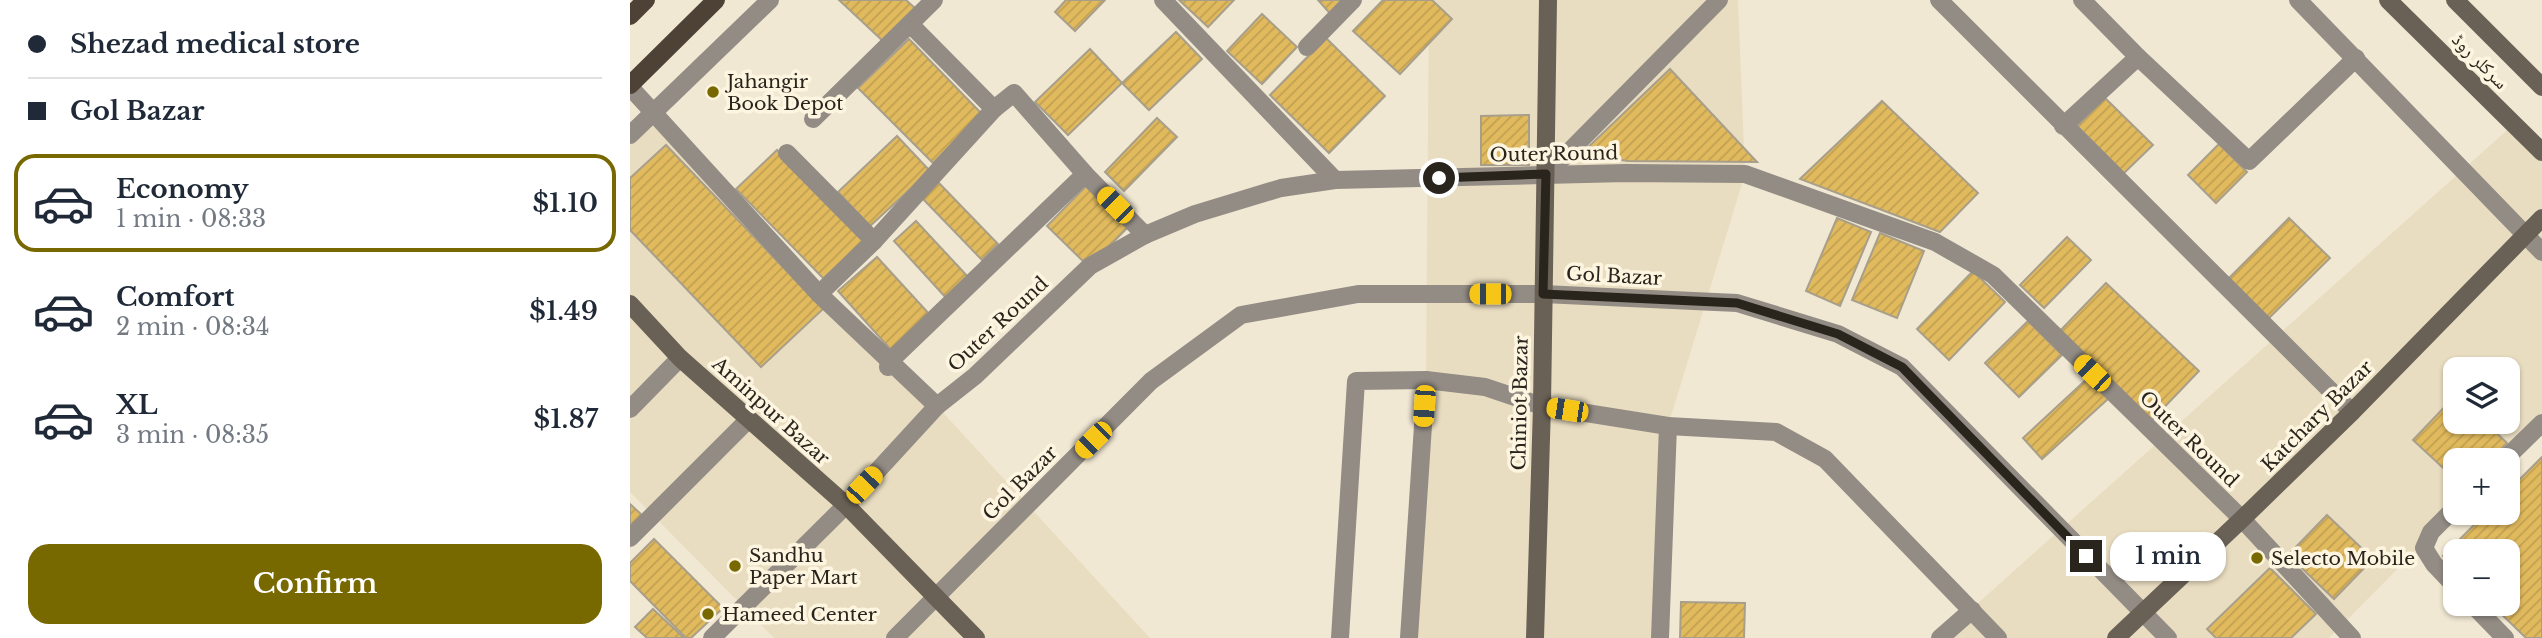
<!DOCTYPE html>
<meta charset="utf-8">
<style>
body{margin:0;font-family:"Libre Baskerville","Noto Naskh Arabic",serif;background:#f6f6f7;color:#1f2937;height:100vh;display:flex;flex-direction:column;font-size:26px;white-space:nowrap}
*{box-sizing:border-box;margin:0}
p{font-size:23px;color:#747a83}
.icon{flex:none;width:38px;height:38px;fill:none;stroke:currentColor;stroke-width:2;stroke-linecap:round;stroke-linejoin:round}
.map{position:relative;flex:1;overflow:hidden}
.sheet{display:flex;flex-direction:column;background:#fff;width:630px}
.sheet>*{flex:none}
.hud{display:grid;align-content:center;height:154px;padding:0 28px;background:#fff}
.buttons{position:absolute;left:1813px;top:357px;display:grid;gap:14px}
.buttons a{display:grid;place-items:center;width:77px;height:77px;border-radius:14px;background:#fff;box-shadow:0 2px 5px #0004;font-size:35px}
.end{position:absolute;width:32px;height:32px;margin:-16px;border:9px solid #29251d;background:#fff;box-shadow:0 0 0 4px #fff}
.from{border-radius:50%}
.bubble{position:absolute;height:49px;border-radius:21px;background:#fff;box-shadow:0 2px 5px #0004;font-size:23px;font-weight:600;line-height:49px;text-align:center}
.car{position:absolute;width:21px;height:42px;margin:-21px -10px;border-radius:9px;box-shadow:0 0 5px 2px #0007;background:linear-gradient(#f5c518 24%,#345 0 40%,#f5c518 0 76%,#345 0 86%,#f5c518 0)}
.hud b{display:flex;align-items:center;gap:24px;height:66px;font-size:26px}
.hud b+b{border-top:2px solid #e0e1e3}
.hud i{width:18px;height:18px;background:#1f2937}
ul{padding:0;list-style:none}
li{display:flex;align-items:center;gap:21px;height:98px;margin:0 14px 10px;padding:0 14px;border:4px solid transparent;border-radius:21px}
li div{flex:1}
li b{display:block;font-size:26px}
li em{font-style:normal;font-weight:600}
li.on{border-color:#786800}
li>.icon{width:63px;height:63px;stroke-width:1.5}
.action{display:flex;gap:14px;margin-top:auto;padding:14px 28px}
.action a{flex:1;height:80px;border-radius:21px;background:#786800;color:#fff;font-size:28px;font-weight:600;line-height:80px;text-align:center}
main{display:flex;flex:1;min-height:0}
.map>svg:first-child{display:block}
</style>
<main>
<section class="sheet">
<div class="hud">
<b><i class="from"></i>Shezad medical store</b>
<b><i></i>Gol Bazar</b>
</div>
<ul>
<li class="on"><svg class="icon" aria-label="car" viewBox="0 0 24 24"><path d="M5 17H2v-5l4-1 3-4h7l3 4 3 1v5h-3M9 17h6M6 11h13"/><circle cx="7" cy="17" r="2"/><circle cx="17" cy="17" r="2"/></svg><div><b>Economy</b><p>1 min · 08:33</p></div><em>$1.10</em></li>
<li><svg class="icon" aria-label="car" viewBox="0 0 24 24"><path d="M5 17H2v-5l4-1 3-4h7l3 4 3 1v5h-3M9 17h6M6 11h13"/><circle cx="7" cy="17" r="2"/><circle cx="17" cy="17" r="2"/></svg><div><b>Comfort</b><p>2 min · 08:34</p></div><em>$1.49</em></li>
<li><svg class="icon" aria-label="car" viewBox="0 0 24 24"><path d="M5 17H2v-5l4-1 3-4h7l3 4 3 1v5h-3M9 17h6M6 11h13"/><circle cx="7" cy="17" r="2"/><circle cx="17" cy="17" r="2"/></svg><div><b>XL</b><p>3 min · 08:35</p></div><em>$1.87</em></li>
</ul>
<div class="action"><a>Confirm</a></div>
</section>
<div class="map">
<svg width="1912" height="638" viewBox="0 0 1912 638">
<defs>
<pattern id="building-hatch" width="6" height="6" patternUnits="userSpaceOnUse" patternTransform="scale(1.75)"><rect width="6" height="6" fill="#e1ba5e"/><path d="M-1 1l2-2M0 6l6-6M5 7l2-2" fill="none" stroke="#c1a051"/></pattern>
</defs>
<rect width="100%" height="100%" fill="#f1e8d3"/>
<g fill="#e9ddc1" fill-rule="evenodd">
<path d="M799,0H1108L1115,174L1038,426L1035,638H779L796,380Z"/>
<path d="M23,107L307,406L520,638H144L0,492V130Z"/>
<path d="M1884,124L1912,152V425L1876,460H1825V511L1699,638H1309ZM1825,369H1878V422H1825Z"/>
</g>
<g fill="url(#building-hatch)" stroke="#a89f8b" stroke-width="2">
<path d="M209,0H276L286,9L254,42Z"/>
<path d="M436,0H475L445,31L425,12Z"/>
<path d="M549,0H604L578,27Z"/>
<path d="M688,0H727L705,19Z"/>
<path d="M753,0H802L822,19L770,74L723,31Z"/>
<path d="M632,14L667,47L632,84L597,51Z"/>
<path d="M546,32L572,59L519,110L492,83Z"/>
<path d="M696,38L755,96L699,153L640,95Z"/>
<path d="M279,39L352,114L303,163L228,88Z"/>
<path d="M460,49L492,83L438,135L405,102Z"/>
<path d="M1040,69L1127,162L998,161L951,154Z"/>
<path d="M1475,98L1523,145L1494,173L1447,126Z"/>
<path d="M1252,101L1348,193L1310,232L1170,179Z"/>
<path d="M899,115V165H851V116Z"/>
<path d="M527,118L547,137L494,191L475,172Z"/>
<path d="M267,136L300,171L240,226L208,192Z"/>
<path d="M1589,144L1617,172L1586,203L1558,175Z"/>
<path d="M36,145L193,309L131,367L0,230V178Z"/>
<path d="M147,150L234,241L194,279L106,189Z"/>
<path d="M308,182L368,244L352,260L292,198Z"/>
<path d="M457,185L500,225L459,267L417,226Z"/>
<path d="M1207,218L1241,232L1210,306L1176,291Z"/>
<path d="M1659,218L1700,258L1639,318L1599,278Z"/>
<path d="M286,221L340,279L318,300L264,241Z"/>
<path d="M1250,233L1294,251L1267,318L1222,300Z"/>
<path d="M1437,237L1461,260L1414,308L1390,285Z"/>
<path d="M247,257L301,316L262,351L208,291Z"/>
<path d="M1343,271L1375,302L1319,360L1287,329Z"/>
<path d="M1476,283L1569,371L1521,421L1428,333Z"/>
<path d="M1398,321L1432,355L1389,397L1355,363Z"/>
<path d="M1458,378L1478,399L1412,459L1393,438Z"/>
<path d="M1825,396V422H1855L1877,443L1861,460H1825V479L1783,440Z"/>
<path d="M1912,457V638H1896L1861,604H1878V551H1825V568L1813,556L1856,513H1878V491Z"/>
<path d="M0,504L13,516L0,530Z"/>
<path d="M1697,515L1743,559L1704,599L1658,555Z"/>
<path d="M24,539L93,608L61,638H56L0,581V563Z"/>
<path d="M1640,568L1686,614L1661,638H1586L1577,629Z"/>
<path d="M1051,602L1115,603L1114,638H1050Z"/>
<path d="M23,609L54,638H17L5,627Z"/>
</g>
<g fill="none" stroke-linecap="round" stroke-linejoin="round">
<g stroke="#938c85" stroke-width="18">
<path d="M533,0L705,180"/>
<path d="M1309,0L1722,412"/>
<path d="M1452,0L1508,57L1619,161L1726,58"/>
<path d="M1668,0L1912,252"/>
<path d="M280,24L364,109"/>
<path d="M677,47L723,0"/>
<path d="M0,87L189,294L307,406"/>
<path d="M183,119L304,0"/>
<path d="M1433,126L1508,57"/>
<path d="M0,135L140,0"/>
<path d="M157,153L244,241"/>
<path d="M916,175L1089,0"/>
<path d="M189,294L244,241L364,109L384,93L455,174L515,235"/>
<path d="M258,367L259,362L455,174"/>
<path d="M0,409L50,358"/>
<path d="M1874,460L1912,423"/>
<path d="M1825,508L1801,532L1794,548L1804,564L1825,586"/>
<path d="M0,538L118,420"/>
<path d="M1842,604L1875,638"/>
<path d="M82,638L216,505L307,406L345,376L460,266L515,235L565,214L651,188L705,180L996,173L1115,174L1305,242L1363,275L1612,519L1722,638"/>
<path d="M265,638L521,381L611,315L728,294H913L1107,303L1208,334L1272,367L1538,638"/>
<path d="M710,638L726,381L796,380L855,387L912,406L1038,426L1146,432L1195,459L1368,638"/>
<path d="M779,638L796,380"/>
<path d="M1030,638L1038,426"/>
<path d="M1310,638L1342,610"/>
</g>
<g stroke="#6a6156" stroke-width="18">
<path d="M1758,0L1912,152"/>
<path d="M1825,0L1912,87"/>
<path d="M0,304L50,358L216,505L346,638"/>
<path d="M905,638L912,406L918,0"/>
<path d="M1486,638L1612,519L1722,412L1912,218"/>
</g>
<g stroke="#4e4236" stroke-width="18">
<path d="M0,16L16,0"/>
<path d="M0,85L86,0"/>
</g>
</g>
<g fill="none" stroke-linecap="round" stroke-linejoin="round">
<path stroke="#29251d" stroke-width="9" d="M809,178L916,174L913,294L1107,303L1208,334L1272,367L1456,556"/>
</g>
<g fill="#786800" stroke="#fef5e0" stroke-width="2.5">
<circle cx="83" cy="92" r="7"/>
<circle cx="1627" cy="558" r="7"/>
<circle cx="105" cy="566" r="7"/>
<circle cx="78" cy="614" r="7"/>
</g>
<g text-anchor="middle" dominant-baseline="central" stroke-width="7" stroke-linejoin="round" paint-order="stroke">
<g font-size="19" fill="#29251d" stroke="#fef5e0">
<text transform="translate(1850 61) rotate(45)">سرکلر روڈ</text>
<text transform="translate(924 154) rotate(-1)">Outer Round</text>
<text transform="translate(984 276) rotate(3)">Gol Bazar</text>
<text transform="translate(368 324) rotate(-43)">Outer Round</text>
<text transform="translate(890 403) rotate(-89)">Chiniot Bazar</text>
<text transform="translate(141 411) rotate(42)">Aminpur Bazar</text>
<text transform="translate(1687 416) rotate(-45)">Katchary Bazar</text>
<text transform="translate(1559 439) rotate(44)">Outer Round</text>
<text transform="translate(390 483) rotate(-45)">Gol Bazar</text>
</g>
<g font-size="19" fill="#29251d" stroke="#fef5e0" text-anchor="start">
<text x="97" y="81">Jahangir<tspan x="97" dy="22">Book Depot</tspan></text>
<text x="119" y="555">Sandhu<tspan x="119" dy="22">Paper Mart</tspan></text>
<text x="1641" y="558">Selecto Mobile</text>
<text x="92" y="614">Hameed Center</text>
</g>
</g>
</svg>
<div class="buttons">
<a><svg class="icon" aria-label="layers" viewBox="0 0 24 24"><path d="M12 4l9 5-9 5-9-5zM3 14l9 5 9-5"/></svg></a>
<a>+</a>
<a>−</a>
</div>
<i class="end from" style="left:809px;top:178px"></i>
<i class="end" style="left:1456px;top:556px"></i>
<div class="bubble" style="left:1480px;top:532px;width:116px">1 min</div>
<i class="car" style="left:485px;top:205px;rotate:315deg"></i>
<i class="car" style="left:860px;top:294px;rotate:270deg"></i>
<i class="car" style="left:1462px;top:373px;rotate:314deg"></i>
<i class="car" style="left:794px;top:406px;rotate:184deg"></i>
<i class="car" style="left:937px;top:410px;rotate:279deg"></i>
<i class="car" style="left:463px;top:440px;rotate:225deg"></i>
<i class="car" style="left:234px;top:485px;rotate:43deg"></i>
</div>
</main>
